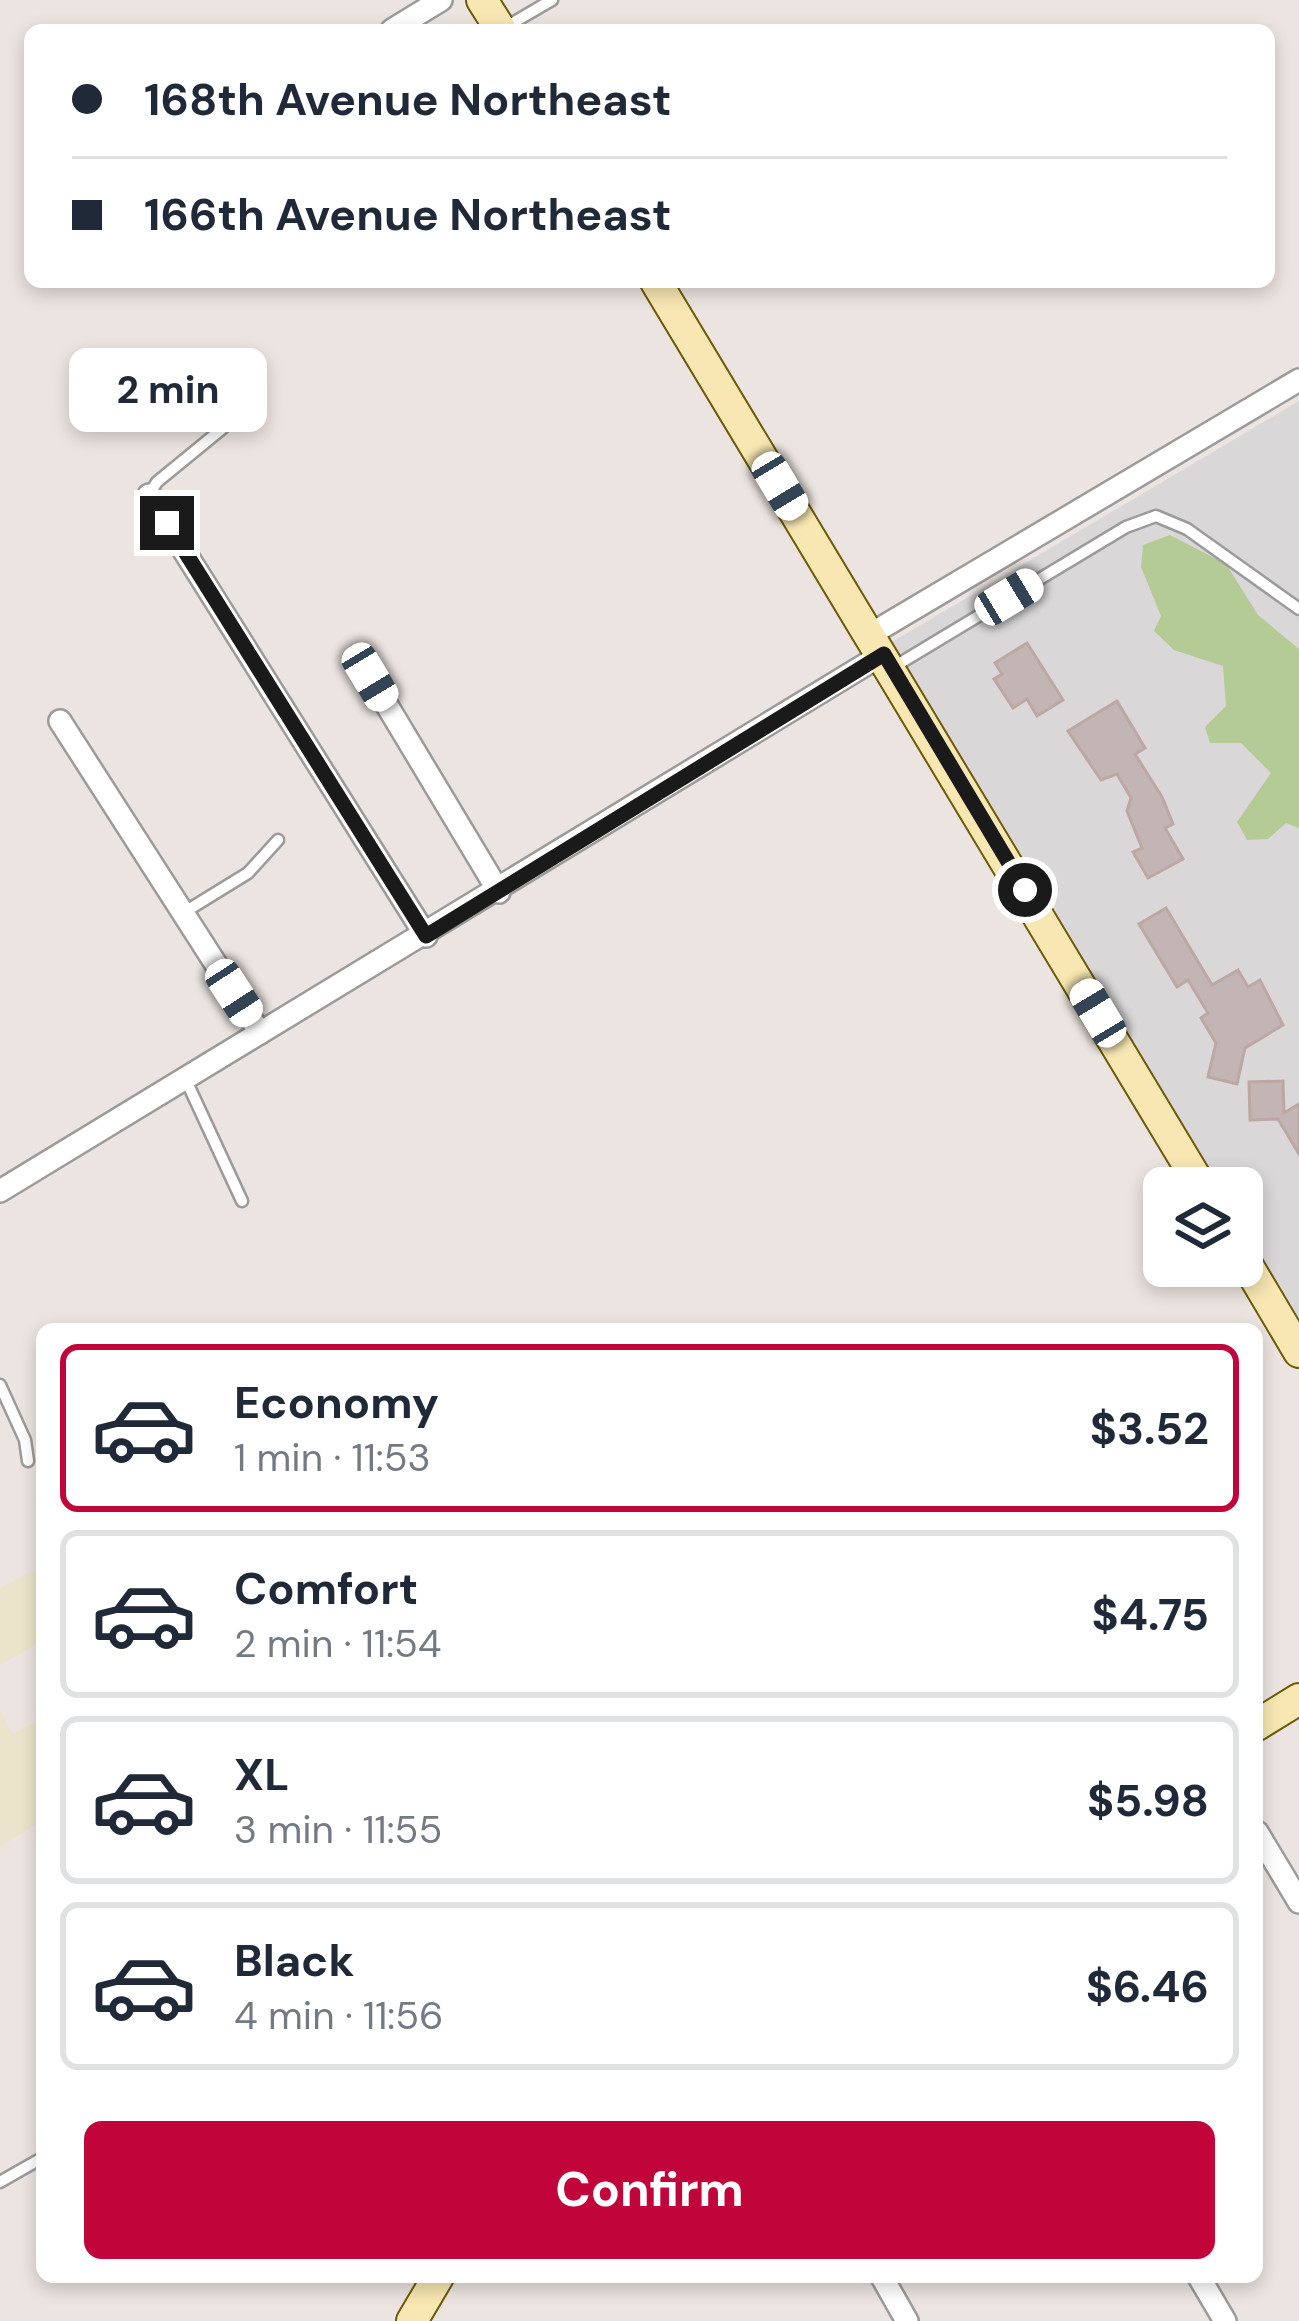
<!DOCTYPE html>
<meta charset="utf-8">
<style>
body{margin:0;font-family:"DM Sans",sans-serif;background:#f6f6f7;color:#1f2937;height:100vh;display:flex;flex-direction:column;font-size:45px;white-space:nowrap}
*{box-sizing:border-box;margin:0}
p{font-size:39px;color:#747a83}
.icon{flex:none;width:66px;height:66px;fill:none;stroke:currentColor;stroke-width:2;stroke-linecap:round;stroke-linejoin:round}
.map{position:relative;flex:1;overflow:hidden}
.details{position:absolute;left:36px;top:1323px;width:1227px;height:960px;display:flex;flex-direction:column;background:#fff;border-radius:18px;box-shadow:0 6px 18px #0003}
.details>*{flex:none}
.guide{position:absolute;left:24px;top:24px;width:1251px;height:264px;border-radius:18px;box-shadow:0 6px 18px #0003;display:grid;align-content:center;height:264px;padding:0 48px;background:#fff}
.controls{position:absolute;left:1143px;top:1167px;display:grid;gap:24px}
.controls a{display:grid;place-items:center;width:120px;height:120px;border-radius:18px;background:#fff;box-shadow:0 6px 18px #0003;font-size:60px}
.end{position:absolute;width:54px;height:54px;margin:-27px;border:15px solid #1a1a1a;background:#fff;box-shadow:0 0 0 6px #fff}
.from{border-radius:50%}
.bubble{position:absolute;height:84px;border-radius:18px;background:#fff;box-shadow:0 6px 18px #0003;font-size:39px;font-weight:700;line-height:84px;text-align:center}
.car{position:absolute;width:36px;height:72px;margin:-36px -18px;border-radius:15px;box-shadow:0 0 9px 3px #0007;background:linear-gradient(#fff 24%,#345 0 40%,#fff 0 76%,#345 0 86%,#fff 0)}
.guide b{display:flex;align-items:center;gap:42px;height:114px;font-size:45px}
.guide b+b{border-top:3px solid #e0e1e3}
.guide i{width:30px;height:30px;background:#1f2937}
ul{padding:21px 0 0;list-style:none}
li{display:flex;align-items:center;gap:36px;height:168px;margin:0 24px 18px;padding:0 24px;border:6px solid #e0e1e3;border-radius:18px}
li div{flex:1}
li b{display:block;font-size:45px}
li em{font-style:normal;font-weight:700}
li.on{border-color:#c1043a}
li>.icon{width:108px;height:108px;stroke-width:1.5}
.button{display:flex;gap:24px;margin-top:auto;padding:24px 48px}
.button a{flex:1;height:138px;border-radius:18px;background:#c1043a;color:#fff;font-size:48px;font-weight:700;line-height:138px;text-align:center}
.map>svg:first-child{display:block}
</style>
<div class="map">
<svg width="1299" height="2321" viewBox="0 0 1299 2321">
<rect width="100%" height="100%" fill="#ece4e0"/>
<path fill="#d9d7d8" d="M1299,401V1329L1242,1233V1188H1215L892,642Z"/>
<g fill="#ebe4ca">
<path d="M42,1566V1641L0,1665V1588Z"/>
<path d="M0,1711L13,1734L42,1718V1820L0,1847Z"/>
</g>
<path fill="#b4cb95" d="M1170,535L1226,564L1258,615L1299,649V828L1286,823L1268,839L1247,840L1237,822L1271,773L1241,743H1210L1205,727L1226,706L1223,666L1174,650L1154,631L1161,616L1141,567L1143,545Z"/>
<g fill="#c3b5b3" stroke="#bda7a3" stroke-width="3">
<path d="M1027,643L1063,700L1037,716L1027,699L1013,708L994,679L1002,674L995,663Z"/>
<path d="M1117,701L1145,748L1135,754L1162,797L1173,824L1165,828L1183,859L1148,878L1133,852L1142,848L1127,811L1131,798L1117,774L1101,780L1068,731Z"/>
<path d="M1166,908L1212,985L1238,970L1248,987L1260,980L1283,1025L1245,1048L1237,1084L1208,1077L1216,1043L1201,1018L1208,1013L1188,980L1177,987L1139,924Z"/>
<path d="M1283,1081L1284,1113L1299,1104V1154L1278,1119L1250,1120L1249,1082Z"/>
</g>
<g fill="none" stroke-linecap="round" stroke-linejoin="round">
<defs>
<g id="lane">
<path d="M504,28L552,0"/>
<path d="M149,495L157,482L223,428"/>
<path d="M892,668L1126,527L1156,516L1187,529L1299,609"/>
<path d="M183,913L248,873L278,840"/>
<path d="M185,1078L242,1201"/>
<path d="M0,1385L25,1440L28,1461"/>
<path d="M0,2182L42,2158"/>
</g>
<g id="street">
<path d="M392,30L441,0"/>
<path d="M149,495L426,936"/>
<path d="M871,634L1299,380"/>
<path d="M370,677L499,892"/>
<path d="M60,721L260,1033"/>
<path d="M0,1191L883,654"/>
<path d="M1257,1832L1299,1902"/>
<path d="M882,2277L907,2321"/>
<path d="M1199,2277L1225,2321"/>
</g>
<g id="secondary">
<path d="M482,0L501,30"/>
<path d="M656,282L1202,1188"/>
<path d="M1242,1256L1299,1352"/>
<path d="M1257,1725L1299,1699"/>
<path d="M412,2321L438,2277"/>
</g>
</defs>
<use href="#lane" stroke="#9b9b9b" stroke-width="15"/>
<use href="#street" stroke="#9b9b9b" stroke-width="26"/>
<use href="#secondary" stroke="#6c5a06" stroke-width="34"/>
<use href="#lane" stroke="#fff" stroke-width="10"/>
<use href="#street" stroke="#fff" stroke-width="21"/>
<use href="#secondary" stroke="#f8e7b2" stroke-width="30"/>
</g>
<g fill="none" stroke-linecap="round" stroke-linejoin="round">
<path stroke="#1a1a1a" stroke-width="15" d="M167,523L426,936L884,654L1025,890"/>
</g>
</svg>
<div class="controls">
<a><svg class="icon" aria-label="layers" viewBox="0 0 24 24"><path d="M12 4l9 5-9 5-9-5zM3 14l9 5 9-5"/></svg></a>
</div>
<i class="end from" style="left:1025px;top:890px"></i>
<i class="end" style="left:167px;top:523px"></i>
<div class="bubble" style="left:69px;top:348px;width:198px">2 min</div>
<i class="car" style="left:780px;top:486px;rotate:149deg"></i>
<i class="car" style="left:1009px;top:597px;rotate:59deg"></i>
<i class="car" style="left:370px;top:677px;rotate:149deg"></i>
<i class="car" style="left:234px;top:993px;rotate:147deg"></i>
<i class="car" style="left:1098px;top:1013px;rotate:329deg"></i>
<div class="guide">
<b><i class="from"></i>168th Avenue Northeast</b>
<b><i></i>166th Avenue Northeast</b>
</div>
<section class="details">
<ul>
<li class="on"><svg class="icon" aria-label="car" viewBox="0 0 24 24"><path d="M5 17H2v-5l4-1 3-4h7l3 4 3 1v5h-3M9 17h6M6 11h13"/><circle cx="7" cy="17" r="2"/><circle cx="17" cy="17" r="2"/></svg><div><b>Economy</b><p>1 min · 11:53</p></div><em>$3.52</em></li>
<li><svg class="icon" aria-label="car" viewBox="0 0 24 24"><path d="M5 17H2v-5l4-1 3-4h7l3 4 3 1v5h-3M9 17h6M6 11h13"/><circle cx="7" cy="17" r="2"/><circle cx="17" cy="17" r="2"/></svg><div><b>Comfort</b><p>2 min · 11:54</p></div><em>$4.75</em></li>
<li><svg class="icon" aria-label="car" viewBox="0 0 24 24"><path d="M5 17H2v-5l4-1 3-4h7l3 4 3 1v5h-3M9 17h6M6 11h13"/><circle cx="7" cy="17" r="2"/><circle cx="17" cy="17" r="2"/></svg><div><b>XL</b><p>3 min · 11:55</p></div><em>$5.98</em></li>
<li><svg class="icon" aria-label="car" viewBox="0 0 24 24"><path d="M5 17H2v-5l4-1 3-4h7l3 4 3 1v5h-3M9 17h6M6 11h13"/><circle cx="7" cy="17" r="2"/><circle cx="17" cy="17" r="2"/></svg><div><b>Black</b><p>4 min · 11:56</p></div><em>$6.46</em></li>
</ul>
<div class="button"><a>Confirm</a></div>
</section>
</div>
